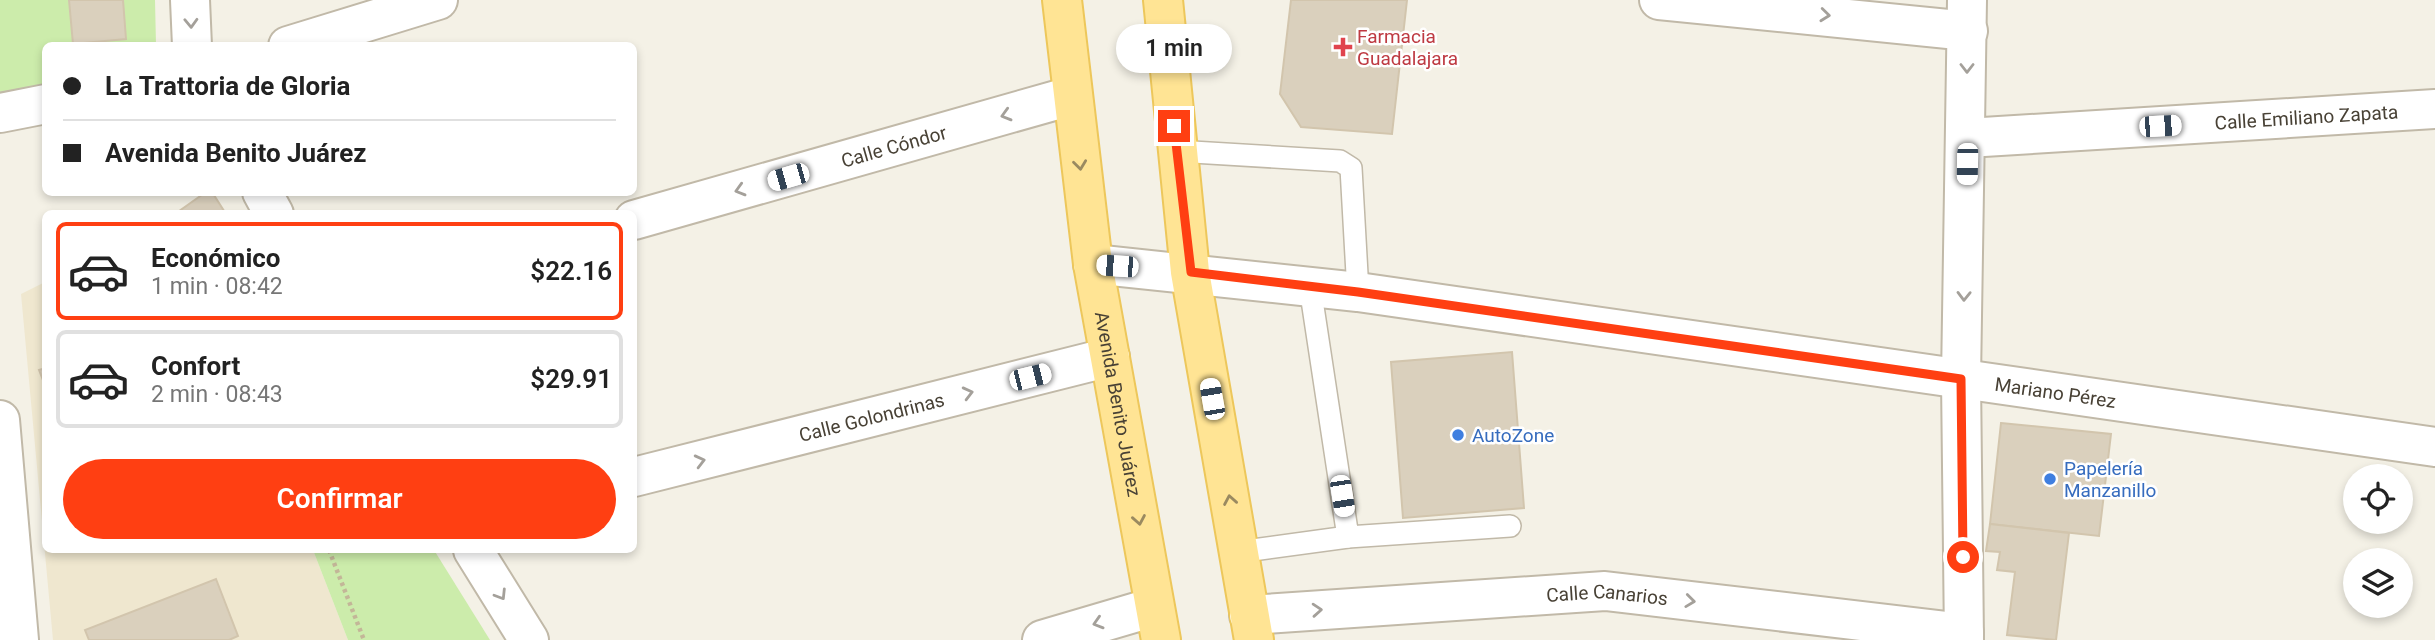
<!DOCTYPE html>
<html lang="es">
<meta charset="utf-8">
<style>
body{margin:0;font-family:Roboto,sans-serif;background:#f6f6f6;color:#222;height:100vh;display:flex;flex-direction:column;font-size:26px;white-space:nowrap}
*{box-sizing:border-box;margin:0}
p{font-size:23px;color:#767676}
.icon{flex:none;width:38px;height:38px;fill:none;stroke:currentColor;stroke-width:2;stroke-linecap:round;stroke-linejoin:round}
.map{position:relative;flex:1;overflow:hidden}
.details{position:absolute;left:42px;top:210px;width:595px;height:343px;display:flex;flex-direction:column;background:#fff;border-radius:10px;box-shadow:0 4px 10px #0003}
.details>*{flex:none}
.top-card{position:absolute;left:42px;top:42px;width:595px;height:154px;border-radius:10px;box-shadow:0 4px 10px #0003;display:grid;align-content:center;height:154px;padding:0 21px;background:#fff}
.tools{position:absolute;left:2343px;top:464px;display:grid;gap:14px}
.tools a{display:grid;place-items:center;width:70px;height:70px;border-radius:50%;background:#fff;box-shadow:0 4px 10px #0003;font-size:35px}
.end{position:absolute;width:32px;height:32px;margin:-16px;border:9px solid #ff3f12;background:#fff;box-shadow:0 0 0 4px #fff}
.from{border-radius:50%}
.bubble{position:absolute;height:49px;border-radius:24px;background:#fff;box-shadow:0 4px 10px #0003;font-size:23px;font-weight:600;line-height:49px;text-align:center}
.car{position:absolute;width:21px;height:42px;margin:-21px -10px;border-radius:9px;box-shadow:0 0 5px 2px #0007;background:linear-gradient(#fff 24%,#345 0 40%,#fff 0 76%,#345 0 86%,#fff 0)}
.top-card b{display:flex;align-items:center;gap:24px;height:66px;font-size:26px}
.top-card b+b{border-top:2px solid #e0e0e0}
.top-card i{width:18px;height:18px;background:#222}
ul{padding:12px 0 0;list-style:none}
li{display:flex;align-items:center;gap:21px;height:98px;margin:0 14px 10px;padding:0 7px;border:4px solid #e0e0e0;border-radius:10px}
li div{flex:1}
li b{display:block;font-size:26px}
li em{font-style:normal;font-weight:600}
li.active{border-color:#ff3f12}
li>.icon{width:63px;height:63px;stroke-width:1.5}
.button{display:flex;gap:14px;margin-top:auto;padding:14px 21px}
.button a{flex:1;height:80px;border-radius:42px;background:#ff3f12;color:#fff;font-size:28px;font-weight:600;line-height:80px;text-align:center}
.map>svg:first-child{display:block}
</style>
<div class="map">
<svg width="2435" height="640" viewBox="0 0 2435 640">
<rect width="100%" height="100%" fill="#f4f1e6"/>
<path fill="#efe7cf" d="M45,282L46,550H313L348,640H53L21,294Z"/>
<g fill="#ccecab">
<path d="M0,0H155L156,45L46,46L45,90L0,99Z"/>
<path d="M313,550H434L490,640H348Z"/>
</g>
<g fill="#dad0bd" stroke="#d2c5ad" stroke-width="2">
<path d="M69,0H123L126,39L73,44Z"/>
<path d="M1291,0H1407L1392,134L1301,127L1280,94Z"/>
<path d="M206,192H212L226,214H175Z"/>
<path d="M1512,352L1524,508L1403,518L1391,362Z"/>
<path d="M46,368V388L39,370Z"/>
<path d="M2001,423L2111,434L2099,536L1990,524Z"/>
<path d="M1990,524L2069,533L2056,640L2007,635L2015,572L1997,570L2000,552L1986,551Z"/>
<path d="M216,579L238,636L229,640H89L85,630Z"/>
</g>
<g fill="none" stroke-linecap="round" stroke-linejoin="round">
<defs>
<g id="service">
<path d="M1176,151L1340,161L1351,168L1358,292"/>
<path d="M1310,287L1348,537L1510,526"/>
<path d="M1238,552L1348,537"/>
</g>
<g id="minor">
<path d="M190,0L192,46"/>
<path d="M1659,0L1968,31"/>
<path d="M288,46L438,0"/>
<path d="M0,113L46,104"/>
<path id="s1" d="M1967,138L2435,109"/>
<path d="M262,192L274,214"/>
<path id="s2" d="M634,220L1071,96"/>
<path id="s3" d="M1093,264L1358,292L2435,447"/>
<path d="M0,420L19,640"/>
<path id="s4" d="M634,477L1110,357"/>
<path d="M473,550L529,640"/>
<path id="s5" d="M1249,615L1605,591L1964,633"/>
<path d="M1042,640L1154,607"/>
<path d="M1964,640L1961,379L1967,0"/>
</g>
<g id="primary">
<path id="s6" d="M1062,0L1093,264L1161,640"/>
<path d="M1163,0L1190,272L1254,640"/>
</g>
</defs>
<use href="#service" stroke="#c1b9a8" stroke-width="24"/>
<use href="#minor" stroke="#c1b9a8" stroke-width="42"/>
<use href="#primary" stroke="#edc75b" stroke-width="42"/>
<path stroke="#c3b698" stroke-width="4.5" stroke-dasharray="3.5 3.5" stroke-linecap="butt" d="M329,550L364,640"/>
<use href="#service" stroke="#fff" stroke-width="21"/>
<use href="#minor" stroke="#fff" stroke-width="38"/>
<use href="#primary" stroke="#ffe494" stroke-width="38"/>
</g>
<defs><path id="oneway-chevron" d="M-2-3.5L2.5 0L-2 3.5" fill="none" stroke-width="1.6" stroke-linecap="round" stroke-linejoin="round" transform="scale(1.75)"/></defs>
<g stroke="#a4a09a">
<use href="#oneway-chevron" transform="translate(1825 15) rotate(6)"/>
<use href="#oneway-chevron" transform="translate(191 23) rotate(88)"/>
<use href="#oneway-chevron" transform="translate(1967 68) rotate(90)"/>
<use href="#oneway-chevron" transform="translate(1006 115) rotate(164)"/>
<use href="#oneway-chevron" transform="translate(740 190) rotate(164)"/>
<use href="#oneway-chevron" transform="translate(1964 296) rotate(91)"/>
<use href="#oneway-chevron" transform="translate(968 393) rotate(-14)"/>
<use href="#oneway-chevron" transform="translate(700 461) rotate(-14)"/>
<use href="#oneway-chevron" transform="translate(501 595) rotate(58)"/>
<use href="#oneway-chevron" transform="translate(1690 601) rotate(7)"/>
<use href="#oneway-chevron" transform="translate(1317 610) rotate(-4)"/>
<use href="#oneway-chevron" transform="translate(1098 623) rotate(163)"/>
</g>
<g stroke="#9a8a60">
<use href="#oneway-chevron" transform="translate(1080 165) rotate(83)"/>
<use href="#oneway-chevron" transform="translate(1230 500) rotate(-100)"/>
<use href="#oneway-chevron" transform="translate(1139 520) rotate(80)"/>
</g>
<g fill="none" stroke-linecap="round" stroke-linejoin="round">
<path stroke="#ff3f12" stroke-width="9" d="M1174,126L1191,272L1358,292L1961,379L1963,557"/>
</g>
<path fill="#e0444e" stroke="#fff" stroke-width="2.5" d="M1339.5 36.5h7v7h7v7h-7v7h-7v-7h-7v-7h7z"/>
<g fill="#3f7fe0" stroke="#fff" stroke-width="2.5">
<circle cx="1458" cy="435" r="7"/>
<circle cx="2050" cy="479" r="7"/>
</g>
<g text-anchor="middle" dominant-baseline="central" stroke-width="5" stroke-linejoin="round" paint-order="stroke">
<g font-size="19" fill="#be3a42" stroke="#fff" text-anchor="start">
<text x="1357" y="36">Farmacia<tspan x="1357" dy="22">Guadalajara</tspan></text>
</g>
<g font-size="19" fill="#484135" stroke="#fff">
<text stroke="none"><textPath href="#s1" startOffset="340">Calle Emiliano Zapata</textPath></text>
<text stroke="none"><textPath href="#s2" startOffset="270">Calle Cóndor</textPath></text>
<text stroke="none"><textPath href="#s3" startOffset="971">Mariano Pérez</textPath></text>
<text stroke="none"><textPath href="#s6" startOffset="408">Avenida Benito Juárez</textPath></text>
<text stroke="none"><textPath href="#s4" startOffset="245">Calle Golondrinas</textPath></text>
<text stroke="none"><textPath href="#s5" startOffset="359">Calle Canarios</textPath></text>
</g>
<g font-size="19" fill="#366cbe" stroke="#fff" text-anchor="start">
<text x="1472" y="435">AutoZone</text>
<text x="2064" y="468">Papelería<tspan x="2064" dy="22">Manzanillo</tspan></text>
</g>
</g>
</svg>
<div class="tools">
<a><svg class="icon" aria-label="locate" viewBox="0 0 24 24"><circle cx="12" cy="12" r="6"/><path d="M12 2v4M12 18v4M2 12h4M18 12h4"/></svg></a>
<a><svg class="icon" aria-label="layers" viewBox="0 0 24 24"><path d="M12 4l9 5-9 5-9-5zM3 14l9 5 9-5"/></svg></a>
</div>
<i class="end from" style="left:1963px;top:557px"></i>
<i class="end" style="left:1174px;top:126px"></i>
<div class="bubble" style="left:1116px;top:24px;width:116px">1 min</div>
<i class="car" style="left:2160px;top:126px;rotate:87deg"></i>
<i class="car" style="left:1967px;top:164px;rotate:181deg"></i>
<i class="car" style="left:788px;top:177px;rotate:254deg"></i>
<i class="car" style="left:1117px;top:266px;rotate:274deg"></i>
<i class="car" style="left:1030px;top:377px;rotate:76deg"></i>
<i class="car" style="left:1212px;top:399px;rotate:350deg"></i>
<i class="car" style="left:1342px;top:496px;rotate:171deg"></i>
<div class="top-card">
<b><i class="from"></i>La Trattoria de Gloria</b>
<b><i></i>Avenida Benito Juárez</b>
</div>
<section class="details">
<ul>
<li class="active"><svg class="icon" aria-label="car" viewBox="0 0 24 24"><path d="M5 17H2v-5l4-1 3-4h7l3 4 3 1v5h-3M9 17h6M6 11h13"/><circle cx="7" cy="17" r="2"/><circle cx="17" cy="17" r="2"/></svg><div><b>Económico</b><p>1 min · 08:42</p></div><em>$22.16</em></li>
<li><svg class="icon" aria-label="car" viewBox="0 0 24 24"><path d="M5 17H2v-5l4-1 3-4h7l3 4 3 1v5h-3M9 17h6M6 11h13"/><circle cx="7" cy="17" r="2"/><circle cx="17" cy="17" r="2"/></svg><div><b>Confort</b><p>2 min · 08:43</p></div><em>$29.91</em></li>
</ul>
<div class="button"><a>Confirmar</a></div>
</section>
</div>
